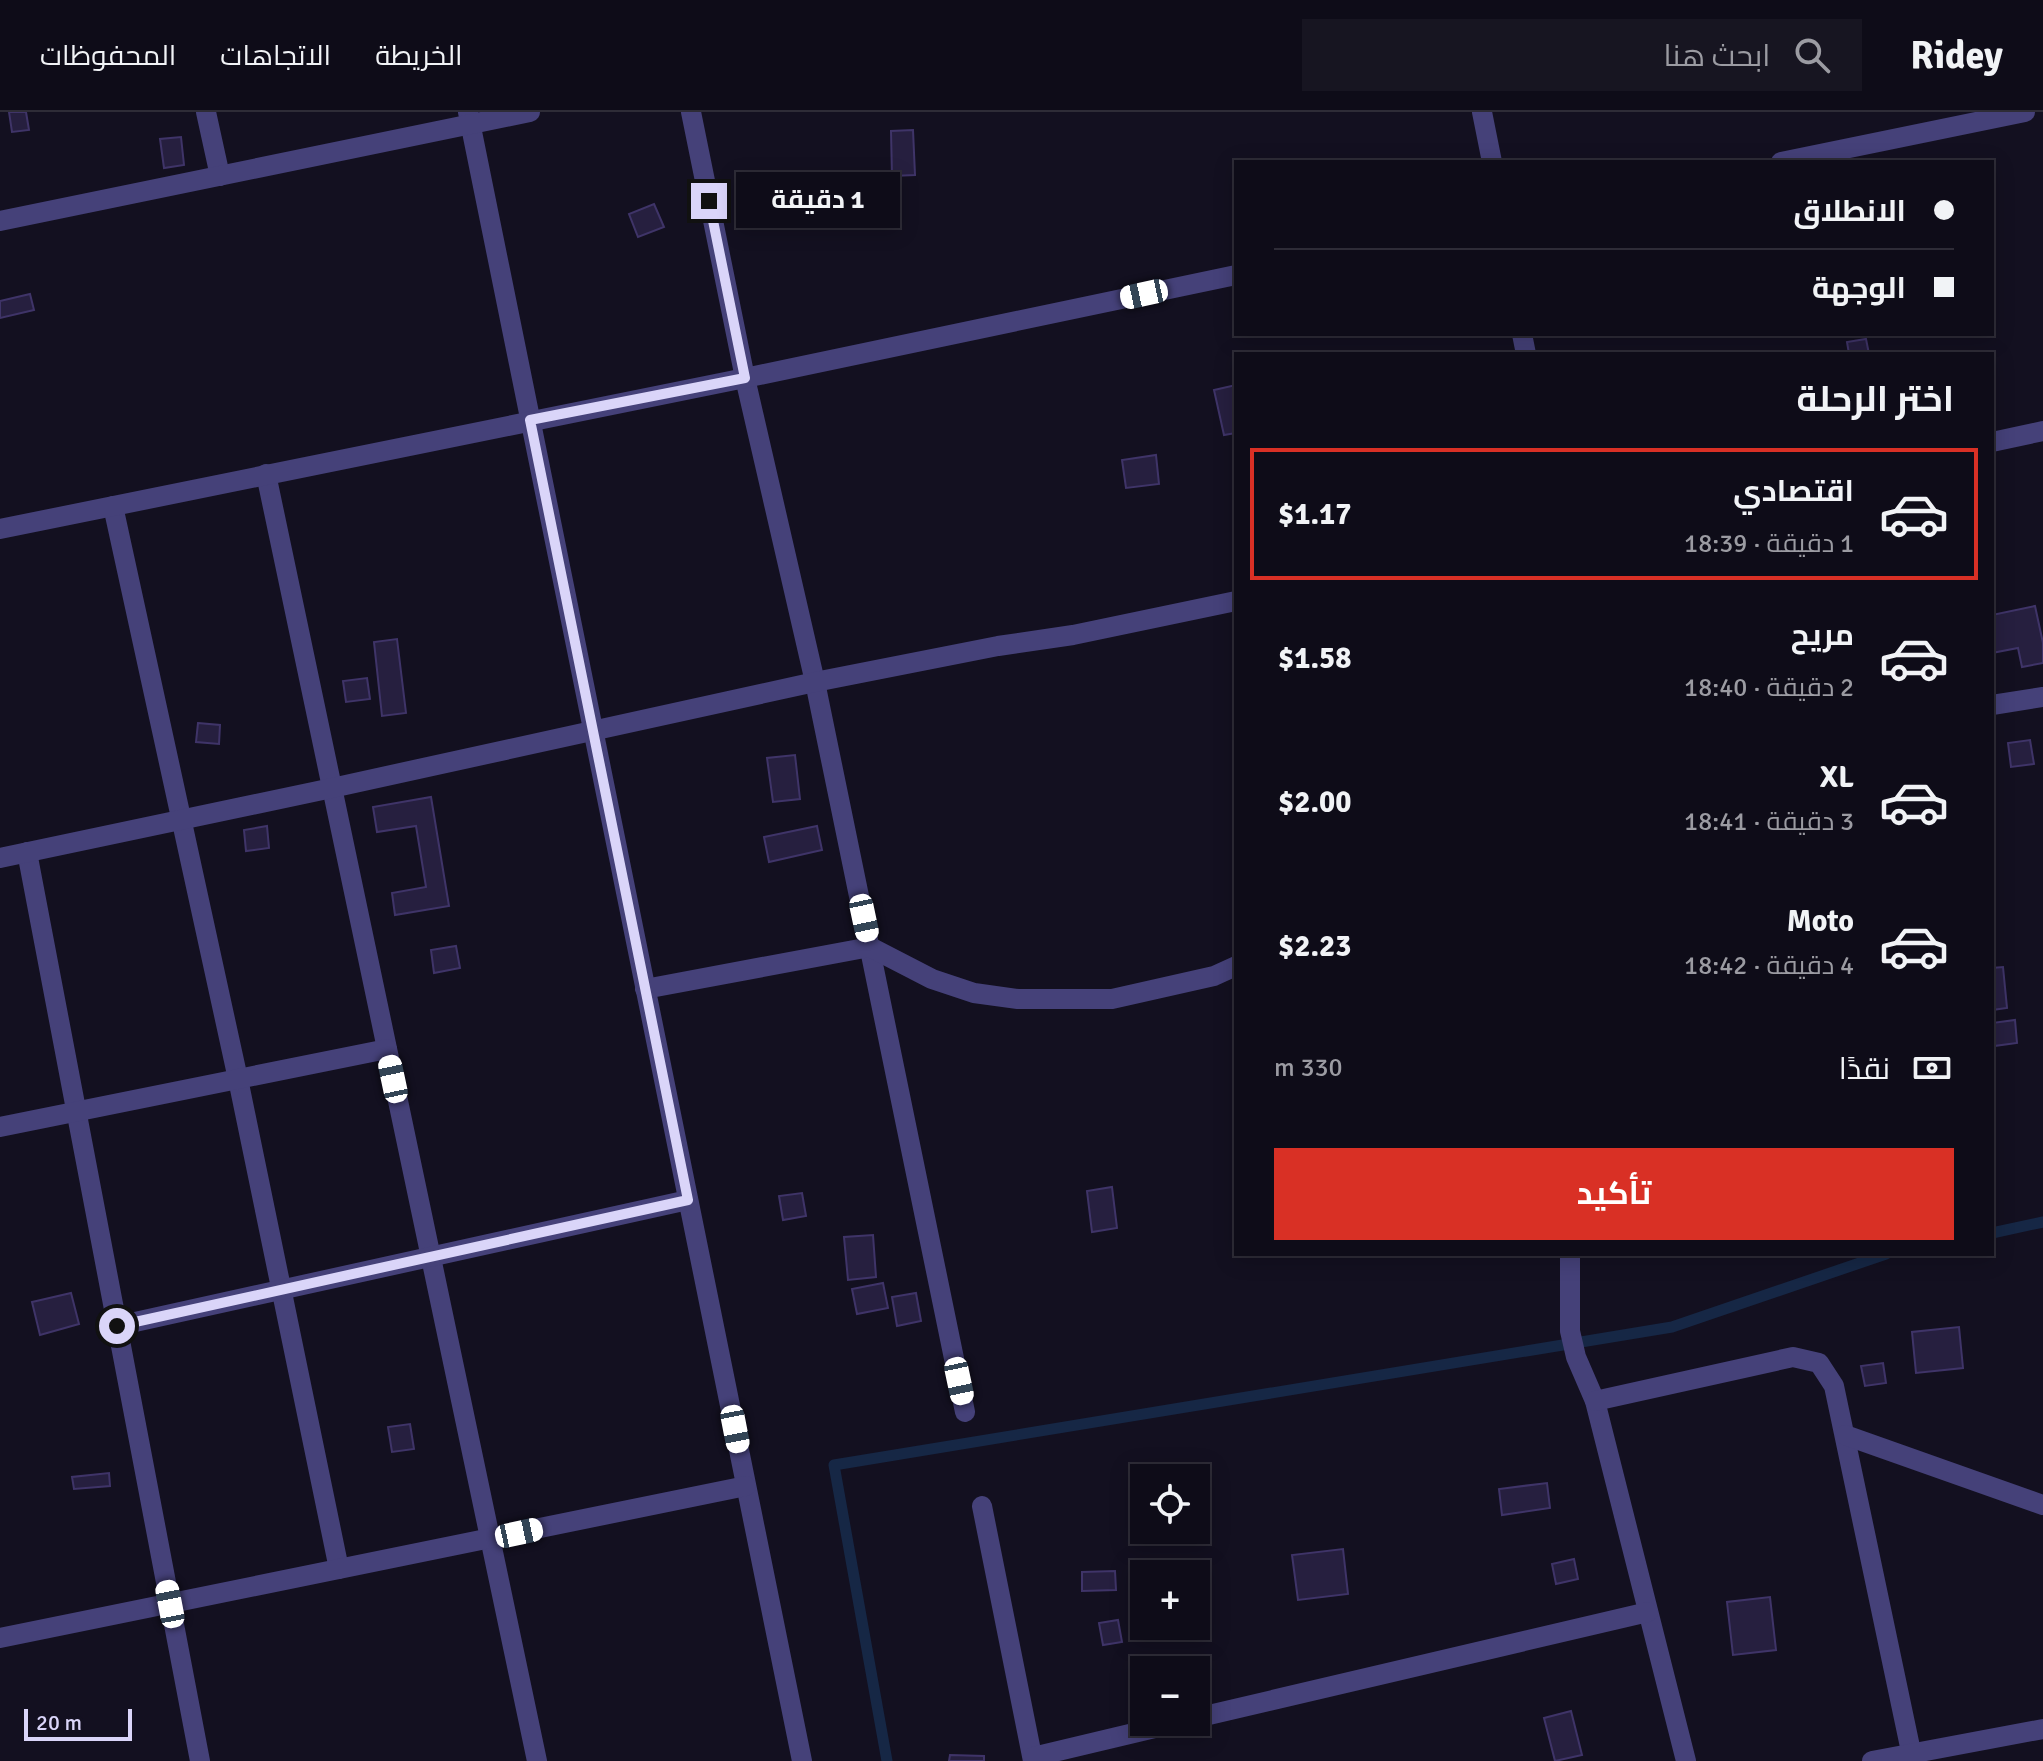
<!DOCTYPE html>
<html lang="ar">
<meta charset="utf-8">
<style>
body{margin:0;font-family:Signika,Cairo,sans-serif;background:#171521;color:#f1f3f6;direction:rtl;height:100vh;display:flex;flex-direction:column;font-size:30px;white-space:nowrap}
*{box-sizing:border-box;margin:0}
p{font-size:26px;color:#9b9ba2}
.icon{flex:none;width:44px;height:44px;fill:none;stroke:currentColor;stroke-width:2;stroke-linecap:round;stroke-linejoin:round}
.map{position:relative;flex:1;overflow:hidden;direction:ltr}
.panel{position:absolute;left:1234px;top:240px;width:760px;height:904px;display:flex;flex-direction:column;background:#0e0c18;border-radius:0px;box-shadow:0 4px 20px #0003,0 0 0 2px #2e2c37;direction:rtl}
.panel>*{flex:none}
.guide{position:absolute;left:1234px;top:48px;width:760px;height:176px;border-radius:0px;box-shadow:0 4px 20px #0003,0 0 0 2px #2e2c37;direction:rtl;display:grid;align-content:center;height:176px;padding:0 40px;background:#0e0c18}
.buttons{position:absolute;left:1130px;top:1352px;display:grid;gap:16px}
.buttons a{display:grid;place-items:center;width:80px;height:80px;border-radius:0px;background:#0e0c18;box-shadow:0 4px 20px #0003,0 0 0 2px #2e2c37;font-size:40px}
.scale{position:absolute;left:24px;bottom:20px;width:108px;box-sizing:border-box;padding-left:8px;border:4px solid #dad5f9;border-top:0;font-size:22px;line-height:28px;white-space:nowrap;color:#dad5f9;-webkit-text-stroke:6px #131020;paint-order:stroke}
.end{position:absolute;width:36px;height:36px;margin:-18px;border:10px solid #dad5f9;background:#111;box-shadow:0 0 0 4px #111}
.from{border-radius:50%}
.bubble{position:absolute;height:56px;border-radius:0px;background:#0e0c18;box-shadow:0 4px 20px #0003,0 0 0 2px #2e2c37;font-size:26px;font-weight:700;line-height:56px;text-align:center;direction:rtl}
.car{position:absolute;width:24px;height:48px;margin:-24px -12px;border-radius:10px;box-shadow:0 0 6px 2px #0007;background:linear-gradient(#fff 24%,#345 0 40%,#fff 0 76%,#345 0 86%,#fff 0)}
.guide b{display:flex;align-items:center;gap:28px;height:76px;font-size:30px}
.guide b+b{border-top:2px solid #2e2c37}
.guide i{width:20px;height:20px;background:#f1f3f6}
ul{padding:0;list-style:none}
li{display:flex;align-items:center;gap:24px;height:132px;margin:0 16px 12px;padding:0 24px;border:4px solid transparent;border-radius:0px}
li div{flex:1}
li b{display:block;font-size:30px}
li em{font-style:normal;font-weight:700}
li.on{border-color:#d93025}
li>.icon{width:72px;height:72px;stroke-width:1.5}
h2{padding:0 40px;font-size:36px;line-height:96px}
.pay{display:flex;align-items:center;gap:20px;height:88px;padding:0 40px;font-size:30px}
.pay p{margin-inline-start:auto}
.primary-button{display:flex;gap:16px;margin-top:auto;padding:16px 40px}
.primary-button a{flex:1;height:92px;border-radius:0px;background:#d93025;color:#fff;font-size:32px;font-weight:700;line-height:92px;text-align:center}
header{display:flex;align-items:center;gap:48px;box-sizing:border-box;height:112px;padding:0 40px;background:#0e0c18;border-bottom:2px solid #2e2c37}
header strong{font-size:38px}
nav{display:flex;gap:44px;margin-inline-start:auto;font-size:28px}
.search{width:560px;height:72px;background:#171521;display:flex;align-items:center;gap:20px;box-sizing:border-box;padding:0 28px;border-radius:0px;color:#9b9ba2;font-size:30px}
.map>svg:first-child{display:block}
</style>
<header>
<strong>Ridey</strong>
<div class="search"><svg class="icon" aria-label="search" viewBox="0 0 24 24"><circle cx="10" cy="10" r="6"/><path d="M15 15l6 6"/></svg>ابحث هنا</div>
<nav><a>الخريطة</a><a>الاتجاهات</a><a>المحفوظات</a></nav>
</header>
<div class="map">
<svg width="2043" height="1649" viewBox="0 0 2043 1649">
<rect width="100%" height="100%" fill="#131020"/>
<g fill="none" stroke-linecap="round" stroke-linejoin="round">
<g stroke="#162745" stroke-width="11">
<path d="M1992,1121L2043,1110"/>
<path d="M887,1649L834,1353L1672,1215L1886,1142"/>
</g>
</g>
<g fill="#261f3f" stroke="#3f3468" stroke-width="2">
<path d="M9,0H26L29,18L12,20Z"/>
<path d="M913,18L915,63L892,64L891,19Z"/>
<path d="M181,25L184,53L164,56L160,27Z"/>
<path d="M654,92L664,115L638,125L629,102Z"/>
<path d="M30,182L34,198L0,206V189Z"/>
<path d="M1866,227L1869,242H1849L1847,230Z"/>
<path d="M1236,273V321L1224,323L1214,278Z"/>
<path d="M1156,343L1159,372L1126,376L1122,348Z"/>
<path d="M2035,494L2043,531V551L2022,555L2018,536L1992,541V503Z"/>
<path d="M397,527L406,601L382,604L374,530Z"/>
<path d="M367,566L370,587L346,590L343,569Z"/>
<path d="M198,611L220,613L219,632L196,630Z"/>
<path d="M2030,628L2034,652L2011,655L2008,631Z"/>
<path d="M795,643L800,687L773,690L767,646Z"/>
<path d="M431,685L449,794L395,803L392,781L426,775L416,714L377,720L373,695Z"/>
<path d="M267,714L269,736L246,739L244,718Z"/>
<path d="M817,714L822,738L769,750L764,725Z"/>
<path d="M456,834L460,856L434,861L431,838Z"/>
<path d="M2003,855L2007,896L1992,898V856Z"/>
<path d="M2015,908L2017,931L1994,934L1992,911Z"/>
<path d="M1112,1075L1117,1116L1092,1120L1087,1079Z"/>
<path d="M802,1081L806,1104L783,1108L779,1084Z"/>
<path d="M873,1123L876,1165L848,1168L844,1125Z"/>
<path d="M883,1171L888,1196L857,1202L852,1177Z"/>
<path d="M71,1181L79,1212L40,1223L32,1190Z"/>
<path d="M916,1181L921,1209L897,1214L892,1185Z"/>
<path d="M1959,1215L1963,1256L1916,1261L1912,1220Z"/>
<path d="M1883,1251L1886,1271L1865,1274L1861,1254Z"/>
<path d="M410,1312L414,1337L392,1340L388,1315Z"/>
<path d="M109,1361L110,1374L74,1377L72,1365Z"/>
<path d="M1547,1371L1550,1396L1502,1403L1499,1377Z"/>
<path d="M1343,1437L1348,1482L1298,1488L1292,1443Z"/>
<path d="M1574,1447L1578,1467L1556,1472L1552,1452Z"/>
<path d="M1115,1459L1116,1478L1082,1479V1460Z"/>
<path d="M1770,1485L1776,1538L1733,1543L1727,1490Z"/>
<path d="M1196,1502L1199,1517L1151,1524L1149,1514H1196Z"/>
<path d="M1118,1508L1122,1530L1103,1533L1099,1511Z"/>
<path d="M1571,1599L1582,1643L1555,1649L1544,1606Z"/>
<path d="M950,1643L984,1644V1649H949Z"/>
</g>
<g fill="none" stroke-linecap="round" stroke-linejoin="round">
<g stroke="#454179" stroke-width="20">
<path d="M206,0L220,64"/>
<path d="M468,0L802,1649"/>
<path d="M691,0L745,266L815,570L965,1300"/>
<path d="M1482,0L1492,50"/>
<path d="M1781,50L2025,0"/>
<path d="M0,109L530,0"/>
<path d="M1522,222L1526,242"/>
<path d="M1992,330L2043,319"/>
<path d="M266,362L537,1649"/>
<path d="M113,394L238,967L339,1457"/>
<path d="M0,417L745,266L1236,163"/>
<path d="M1992,593L2043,585"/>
<path d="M27,740L200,1649"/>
<path d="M0,746L332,676L815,570L998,534L1073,523L1236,489"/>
<path d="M645,877L870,835L932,867L974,881L1018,887H1112L1214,864L1236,854"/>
<path d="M0,1015L387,937"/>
<path d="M1570,1142V1219L1576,1245L1595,1289L1686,1649"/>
<path d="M117,1214L688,1088"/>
<path d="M1595,1289L1793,1245L1819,1251L1834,1274L1913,1649"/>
<path d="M1845,1323L2043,1393"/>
<path d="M982,1394L1033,1649"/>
<path d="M0,1526L746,1374"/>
<path d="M1196,1606L1648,1500"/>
<path d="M1033,1645L1180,1610"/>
<path d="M1872,1649L2043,1617"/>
</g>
</g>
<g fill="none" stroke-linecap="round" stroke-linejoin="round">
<path stroke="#dad5f9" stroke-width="10" d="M117,1214L688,1088L530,308L745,266L709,89"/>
</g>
</svg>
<div class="buttons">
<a><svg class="icon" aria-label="locate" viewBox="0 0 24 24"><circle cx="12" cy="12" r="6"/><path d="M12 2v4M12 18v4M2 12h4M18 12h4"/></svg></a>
<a>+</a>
<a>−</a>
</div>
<div class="scale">20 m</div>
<i class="end from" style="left:117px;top:1214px"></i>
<i class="end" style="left:709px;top:89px"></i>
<div class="bubble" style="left:736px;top:60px;width:164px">1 دقيقة</div>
<i class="car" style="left:1144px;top:182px;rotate:258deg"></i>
<i class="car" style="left:864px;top:806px;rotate:168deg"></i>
<i class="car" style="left:393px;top:967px;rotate:348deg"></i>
<i class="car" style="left:959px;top:1269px;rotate:168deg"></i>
<i class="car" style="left:735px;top:1317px;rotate:169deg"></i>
<i class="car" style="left:519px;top:1421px;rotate:78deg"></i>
<i class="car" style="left:170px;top:1492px;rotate:349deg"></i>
<div class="guide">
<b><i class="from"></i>الانطلاق</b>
<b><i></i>الوجهة</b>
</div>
<section class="panel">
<h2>اختر الرحلة</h2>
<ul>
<li class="on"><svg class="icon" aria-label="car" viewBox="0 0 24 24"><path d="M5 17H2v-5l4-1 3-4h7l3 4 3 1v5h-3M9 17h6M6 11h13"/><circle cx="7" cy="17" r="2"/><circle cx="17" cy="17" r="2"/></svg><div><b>اقتصادي</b><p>1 دقيقة · 18:39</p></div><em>$1.17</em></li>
<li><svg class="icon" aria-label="car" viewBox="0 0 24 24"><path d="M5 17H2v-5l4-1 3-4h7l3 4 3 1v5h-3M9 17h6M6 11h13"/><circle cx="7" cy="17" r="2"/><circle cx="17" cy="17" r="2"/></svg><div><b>مريح</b><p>2 دقيقة · 18:40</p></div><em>$1.58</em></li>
<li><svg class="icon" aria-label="car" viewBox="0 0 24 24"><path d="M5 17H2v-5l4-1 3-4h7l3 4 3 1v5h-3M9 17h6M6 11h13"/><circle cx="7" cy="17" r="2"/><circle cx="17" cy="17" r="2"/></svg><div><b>XL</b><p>3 دقيقة · 18:41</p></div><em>$2.00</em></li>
<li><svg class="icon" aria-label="car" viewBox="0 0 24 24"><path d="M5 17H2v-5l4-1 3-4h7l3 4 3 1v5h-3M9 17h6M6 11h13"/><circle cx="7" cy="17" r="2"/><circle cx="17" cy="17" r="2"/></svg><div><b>Moto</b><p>4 دقيقة · 18:42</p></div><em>$2.23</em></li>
</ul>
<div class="pay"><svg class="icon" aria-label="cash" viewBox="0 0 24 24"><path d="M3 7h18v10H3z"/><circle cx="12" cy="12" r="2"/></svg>نقدًا<p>330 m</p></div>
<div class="primary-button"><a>تأكيد</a></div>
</section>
</div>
